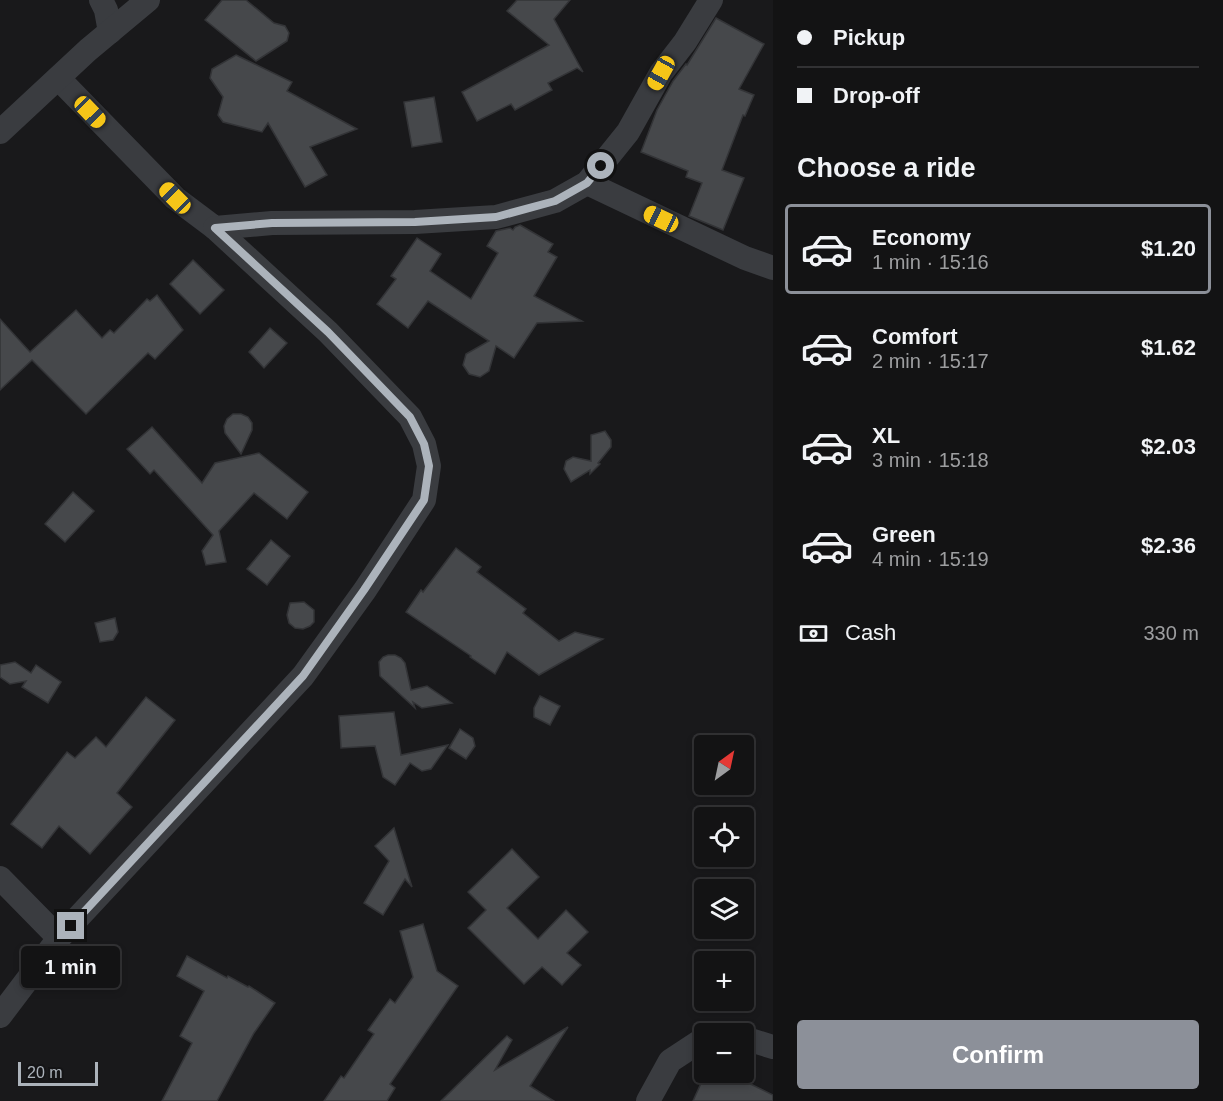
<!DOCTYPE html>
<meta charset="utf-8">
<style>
body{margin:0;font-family:Arial,sans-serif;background:#202022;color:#f1f3f6;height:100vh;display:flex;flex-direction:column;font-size:22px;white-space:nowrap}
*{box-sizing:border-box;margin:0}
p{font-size:20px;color:#9d9ea0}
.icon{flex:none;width:33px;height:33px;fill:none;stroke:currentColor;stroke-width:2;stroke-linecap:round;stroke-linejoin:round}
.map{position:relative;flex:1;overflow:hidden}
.drawer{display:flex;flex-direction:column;background:#131314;width:450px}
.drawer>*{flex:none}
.guide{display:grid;align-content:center;height:132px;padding:0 24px;background:#131314}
.needle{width:39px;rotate:33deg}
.controls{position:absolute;left:694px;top:735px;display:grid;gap:12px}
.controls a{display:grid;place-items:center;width:60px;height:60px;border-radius:6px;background:#131314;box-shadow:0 3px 9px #0003,0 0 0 2px #323234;font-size:30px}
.scale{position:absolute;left:18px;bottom:15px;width:80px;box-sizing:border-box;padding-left:6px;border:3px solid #acb3bb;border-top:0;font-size:16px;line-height:21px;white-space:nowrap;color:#acb3bb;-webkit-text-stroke:4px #141416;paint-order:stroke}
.end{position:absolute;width:27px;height:27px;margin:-14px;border:8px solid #acb3bb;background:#111;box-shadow:0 0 0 3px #111}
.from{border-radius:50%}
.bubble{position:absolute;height:42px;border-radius:6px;background:#131314;box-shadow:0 3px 9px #0003,0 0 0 2px #323234;font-size:20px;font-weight:800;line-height:42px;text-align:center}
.car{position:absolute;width:18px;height:36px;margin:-18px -9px;border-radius:8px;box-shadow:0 0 4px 2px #0007;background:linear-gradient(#f5c518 24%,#345 0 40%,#f5c518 0 76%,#345 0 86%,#f5c518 0)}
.guide b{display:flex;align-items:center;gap:21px;height:57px;font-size:22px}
.guide b+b{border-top:2px solid #323234}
.guide i{width:15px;height:15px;background:#f1f3f6}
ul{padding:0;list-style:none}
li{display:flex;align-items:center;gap:18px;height:90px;margin:0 12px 9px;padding:0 12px;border:3px solid transparent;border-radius:6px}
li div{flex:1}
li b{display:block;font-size:22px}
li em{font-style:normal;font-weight:800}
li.current{border-color:#8c9099}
li>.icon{width:54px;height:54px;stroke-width:1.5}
h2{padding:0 24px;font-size:27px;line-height:72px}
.pay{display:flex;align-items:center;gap:15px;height:66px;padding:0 24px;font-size:22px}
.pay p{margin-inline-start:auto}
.cta{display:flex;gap:12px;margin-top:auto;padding:12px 24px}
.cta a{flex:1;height:69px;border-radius:6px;background:#8c9099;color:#fff;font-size:24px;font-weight:800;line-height:69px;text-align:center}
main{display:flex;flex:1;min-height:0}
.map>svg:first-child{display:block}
</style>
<main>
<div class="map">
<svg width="773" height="1101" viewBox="0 0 773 1101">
<rect width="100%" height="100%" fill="#19191b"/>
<g fill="#46484b" stroke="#333437" stroke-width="1.5">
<path d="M222,0H246L274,23L285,26L289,33L287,41L256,61L205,20Z"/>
<path d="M517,0H570L554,19L583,72L577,68L548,83L552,90L515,110L511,104L477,121L462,92L549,45L507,11Z"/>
<path d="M716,18L764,44L739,89L754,95L745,116L743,115L722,170L744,178L723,230L689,216L702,183L686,177L688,171L641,152L657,110L673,81L686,64L687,65Z"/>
<path d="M236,55L292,82L287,91L357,129L310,147L327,175L305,187L268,123L262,132L223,122L218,115L223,97L210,78L212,69Z"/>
<path d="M434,97L442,142L412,147L404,102Z"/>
<path d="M520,225L553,244L548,252L557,257L534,296L582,321L537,323L514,358L496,346L489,371L480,377L469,374L463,365L466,354L489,341L428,301L408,328L377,304L396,279L391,276L417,238L441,254L430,271L471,299L498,253L487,246L496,231L510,228L513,230L515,227Z"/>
<path d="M193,260L224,290L200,314L170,284Z"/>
<path d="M157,295L183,330L155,359L148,353L86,414L32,360L0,390V319L30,352L76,310L102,338L110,330L114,333L147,299L150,301Z"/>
<path d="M270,328L287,343L264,368L249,352Z"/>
<path d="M233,414H241L248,417L252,423V430L241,454L225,433L224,426L227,419Z"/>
<path d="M152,427L202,483L215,463L259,453L308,492L287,519L254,493L219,531L226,562L206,565L202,551L213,535L154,470L150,474L127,449Z"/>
<path d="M605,431L611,440V447L598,463L600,464L590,474V470L571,482L564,469L566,461L573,457L591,461V435Z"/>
<path d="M73,492L94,511L65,542L45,524Z"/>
<path d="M271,540L290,556L267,585L247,569Z"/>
<path d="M456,548L481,567L477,572L526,609L523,613L559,641L575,632L603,639L539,675L507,652L495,674L470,657L471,656L406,612L421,590L423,592Z"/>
<path d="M304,602L314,610V622L310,626L303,629L295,628L289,623L287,615L290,603Z"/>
<path d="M115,618L118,632L113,640L100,642L95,623Z"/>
<path d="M388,655H395L401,658L405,663L411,690L427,686L452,703L422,708L413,702L415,708L380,676L379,662L383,657Z"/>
<path d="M15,662L31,673L36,665L61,682L48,703L22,687L26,681L10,684L0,677V665Z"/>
<path d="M540,696L560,706L550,725L534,717V708Z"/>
<path d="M146,697L175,720L117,793L132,807L90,854L59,826L42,848L11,824L67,752L75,758L96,737L106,747Z"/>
<path d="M394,712L401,755L448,745L431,769L422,771L410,763L395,785L383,777L375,746L341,748L339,716Z"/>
<path d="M460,729L473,738L475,746L466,759L449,748Z"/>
<path d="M394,828L412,887L405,879L383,915L364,903L389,861L375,846Z"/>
<path d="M512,849L539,877L507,908L538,939L566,910L588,932L567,953L581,965L562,985L542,967L524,984L468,928L486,910L468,892Z"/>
<path d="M423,924L437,971L458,986L390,1084L395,1088L387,1101H324L341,1076L344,1078L374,1034L368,1030L390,999L395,1003L413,977L400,931Z"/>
<path d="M187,956L227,978L228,976L248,987L249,986L275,1003L254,1033L217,1101H162L192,1043L180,1036L204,991L177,976Z"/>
<path d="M568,1027L530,1086L554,1101H441L507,1036L512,1040L495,1070Z"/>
<path d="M706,1072H726L773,1095V1101H693Z"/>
</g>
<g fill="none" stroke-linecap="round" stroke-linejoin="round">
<g stroke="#3a3c40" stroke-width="24">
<path d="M101,0L106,10L110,32"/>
<path d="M59,79L175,198L215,228L272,223L415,222L496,217L555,201L587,183L628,132L661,73L685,42L711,0"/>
<path d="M0,132L88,50L148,0"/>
<path d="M587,183L745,258L773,268"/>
<path d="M0,878L59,938"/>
<path d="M0,1016L59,938L303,676L365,590L424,500L429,466L424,444L410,417L328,332L215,228"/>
<path d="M744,1038L773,1047"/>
<path d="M648,1101L670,1061L705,1038"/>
</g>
</g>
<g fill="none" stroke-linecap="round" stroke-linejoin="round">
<path stroke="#acb3bb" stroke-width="8" d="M71,926L303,676L364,590L424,500L429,466L424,444L410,417L328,332L215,228L272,223L415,222L496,217L555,201L587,183L601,166"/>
</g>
</svg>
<div class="controls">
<a><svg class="needle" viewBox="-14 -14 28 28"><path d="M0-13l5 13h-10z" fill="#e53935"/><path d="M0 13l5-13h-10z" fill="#9d9ea0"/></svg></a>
<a><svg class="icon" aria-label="locate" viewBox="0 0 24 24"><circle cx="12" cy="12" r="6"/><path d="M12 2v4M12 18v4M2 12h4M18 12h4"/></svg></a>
<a><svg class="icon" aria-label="layers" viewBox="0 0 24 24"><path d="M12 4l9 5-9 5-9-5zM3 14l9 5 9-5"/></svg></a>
<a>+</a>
<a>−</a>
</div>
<div class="scale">20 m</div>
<i class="end from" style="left:601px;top:166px"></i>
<i class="end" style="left:71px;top:926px"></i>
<div class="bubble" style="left:21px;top:946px;width:99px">1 min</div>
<i class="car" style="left:661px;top:73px;rotate:209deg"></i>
<i class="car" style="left:90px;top:112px;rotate:136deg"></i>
<i class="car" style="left:175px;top:198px;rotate:315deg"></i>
<i class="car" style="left:661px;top:219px;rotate:295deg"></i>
</div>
<section class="drawer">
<div class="guide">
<b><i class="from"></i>Pickup</b>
<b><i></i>Drop-off</b>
</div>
<h2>Choose a ride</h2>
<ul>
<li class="current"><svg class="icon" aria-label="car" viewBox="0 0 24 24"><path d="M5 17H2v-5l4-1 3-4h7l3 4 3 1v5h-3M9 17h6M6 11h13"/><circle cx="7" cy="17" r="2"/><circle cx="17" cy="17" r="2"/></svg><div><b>Economy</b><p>1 min · 15:16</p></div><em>$1.20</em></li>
<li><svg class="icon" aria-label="car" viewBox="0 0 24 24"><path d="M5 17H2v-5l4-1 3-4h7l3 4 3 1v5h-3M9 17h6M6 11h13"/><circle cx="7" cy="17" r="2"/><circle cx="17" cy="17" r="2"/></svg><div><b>Comfort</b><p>2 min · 15:17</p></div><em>$1.62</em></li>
<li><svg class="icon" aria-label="car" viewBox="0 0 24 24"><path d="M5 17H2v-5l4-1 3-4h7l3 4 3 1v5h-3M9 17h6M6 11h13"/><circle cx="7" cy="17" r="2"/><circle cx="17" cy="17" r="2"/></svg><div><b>XL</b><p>3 min · 15:18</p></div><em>$2.03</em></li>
<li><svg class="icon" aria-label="car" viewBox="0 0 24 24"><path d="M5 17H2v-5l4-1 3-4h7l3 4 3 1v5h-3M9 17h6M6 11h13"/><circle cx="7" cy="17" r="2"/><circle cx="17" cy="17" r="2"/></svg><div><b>Green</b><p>4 min · 15:19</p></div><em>$2.36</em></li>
</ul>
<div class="pay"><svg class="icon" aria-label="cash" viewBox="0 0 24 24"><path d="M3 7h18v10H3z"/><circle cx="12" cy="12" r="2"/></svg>Cash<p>330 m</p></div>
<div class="cta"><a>Confirm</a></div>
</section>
</main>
